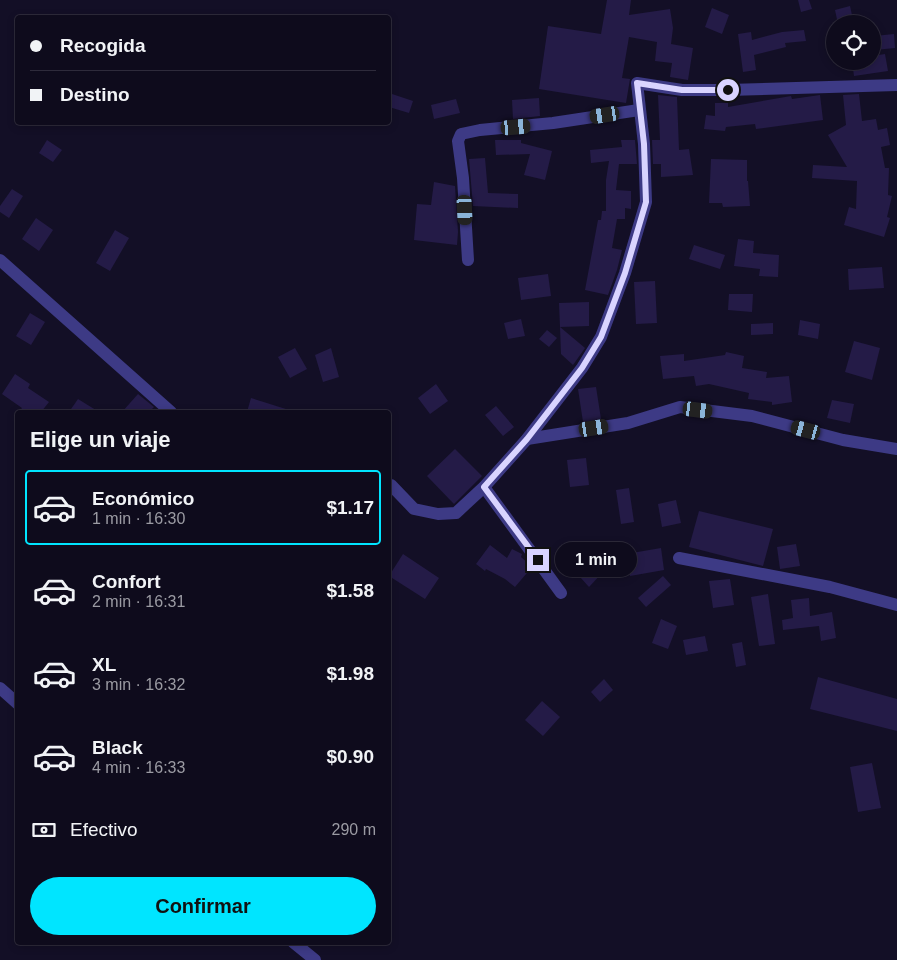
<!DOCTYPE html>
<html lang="es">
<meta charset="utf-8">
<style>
body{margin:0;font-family:Helvetica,sans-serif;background:#1c1929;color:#f1f3f6;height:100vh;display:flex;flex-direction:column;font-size:19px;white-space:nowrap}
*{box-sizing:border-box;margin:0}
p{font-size:16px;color:#9b9ba3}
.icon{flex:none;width:28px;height:28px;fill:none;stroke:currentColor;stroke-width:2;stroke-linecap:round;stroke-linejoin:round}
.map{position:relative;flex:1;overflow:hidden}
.details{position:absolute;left:15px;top:410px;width:376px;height:535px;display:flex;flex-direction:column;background:#0e0b1c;border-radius:5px;box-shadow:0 2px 8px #0003,0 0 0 1px #2e2b3b}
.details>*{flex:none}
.guide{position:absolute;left:15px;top:15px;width:376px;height:110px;border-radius:5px;box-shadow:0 2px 8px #0003,0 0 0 1px #2e2b3b;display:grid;align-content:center;height:110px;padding:0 15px;background:#0e0b1c}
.controls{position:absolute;left:826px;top:15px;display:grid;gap:10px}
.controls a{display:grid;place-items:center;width:55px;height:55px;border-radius:50%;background:#0e0b1c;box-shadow:0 2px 8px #0003,0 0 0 1px #2e2b3b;font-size:25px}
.end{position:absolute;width:22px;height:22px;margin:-11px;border:6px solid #d9d4ff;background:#111;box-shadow:0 0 0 2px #111}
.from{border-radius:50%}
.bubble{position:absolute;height:35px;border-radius:18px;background:#0e0b1c;box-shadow:0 2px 8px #0003,0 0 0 1px #2e2b3b;font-size:16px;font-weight:700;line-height:35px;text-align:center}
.car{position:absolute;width:15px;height:30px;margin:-15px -8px;border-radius:6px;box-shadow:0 0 4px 1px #0007;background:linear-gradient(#222 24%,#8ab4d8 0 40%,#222 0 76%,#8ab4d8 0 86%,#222 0)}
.guide b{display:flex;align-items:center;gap:18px;height:48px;font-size:19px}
.guide b+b{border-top:1px solid #2e2b3b}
.guide i{width:12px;height:12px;background:#f1f3f6}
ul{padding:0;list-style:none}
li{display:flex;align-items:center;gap:15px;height:75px;margin:0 10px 8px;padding:0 5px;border:2px solid transparent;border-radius:5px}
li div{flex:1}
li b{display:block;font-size:19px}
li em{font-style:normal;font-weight:700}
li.active{border-color:#00e5ff}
li>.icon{width:45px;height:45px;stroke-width:1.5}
h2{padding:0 15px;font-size:22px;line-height:60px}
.pay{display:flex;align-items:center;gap:12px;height:55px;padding:0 15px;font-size:19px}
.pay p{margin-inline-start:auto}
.action{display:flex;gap:10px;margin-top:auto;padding:10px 15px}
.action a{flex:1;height:58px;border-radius:30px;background:#00e5ff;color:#111;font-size:20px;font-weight:700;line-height:58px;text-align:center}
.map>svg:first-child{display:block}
</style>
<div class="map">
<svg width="897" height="960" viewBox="0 0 897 960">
<rect width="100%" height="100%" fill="#130f26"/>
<g fill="#241b47">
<path d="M607,0H631L629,15L670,9L673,28L671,44L693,48L688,80L670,77L672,63L655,61L657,42L629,37L622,78L630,79L626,103L539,89L548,26L601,34Z"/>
<path d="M798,0H809L812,9L801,12Z"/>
<path d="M850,6L854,24H838L835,10Z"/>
<path d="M712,8L729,15L722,34L705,27Z"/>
<path d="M804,30L806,41L785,43L786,47L754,55L756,70L743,72L738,34L751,32L752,40L782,32Z"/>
<path d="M894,34L895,48L875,50L874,36Z"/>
<path d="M885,54L888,71L854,76L852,61H872V56Z"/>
<path d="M389,93L413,101L409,113L389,107Z"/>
<path d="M859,94L862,121L876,119L878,130L887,128L890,145L881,147L885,168H889L888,195L892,196L887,217L890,218L884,237L844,225L849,207L856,209L857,181L812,178L813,165L847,167L828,135L846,125L843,95Z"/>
<path d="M658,95L677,97L679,150L689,149L693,175L661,177V164H653L652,140H660Z"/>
<path d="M820,95L823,120L756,129L755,124L726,127L725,131L704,129L706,115L715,116V103H728V107L791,96L792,99Z"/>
<path d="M539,98L540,116L513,119L512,100Z"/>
<path d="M456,99L460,113L434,119L431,105Z"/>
<path d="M47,140L62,150L53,162L39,153Z"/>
<path d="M495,140H521V143L552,151L545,180L524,175L530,154L496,155Z"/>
<path d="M621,140H635L637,164H619L616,190L631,191V209L625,208V219H617L612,248L622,250L617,270L608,295L585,290L598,220H601L602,211H606V180L609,161L591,163L590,150L622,147Z"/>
<path d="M485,158L488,193L518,194V208L473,206L469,159Z"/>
<path d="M711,159L747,160V181H748L750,206L723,207L722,203H709Z"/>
<path d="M434,182L455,186L458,232L457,245L414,240L417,204L431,205Z"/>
<path d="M12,189L23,196L9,218L0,212V206Z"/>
<path d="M36,218L53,230L39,251L22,239Z"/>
<path d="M115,230L129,238L110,271L96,263Z"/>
<path d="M738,239L754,241L753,253L779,255L778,277L759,276L760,269L734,266Z"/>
<path d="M694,245L725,255L720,269L689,259Z"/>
<path d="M882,267L884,288L849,290L848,269Z"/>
<path d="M548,274L551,296L521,300L518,278Z"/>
<path d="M655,281L657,323L636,324L634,282Z"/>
<path d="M729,294H753L752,312L728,310Z"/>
<path d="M589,302V326L560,327L559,303Z"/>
<path d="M30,313L45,322L31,345L16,336Z"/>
<path d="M521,319L525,336L508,339L504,323Z"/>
<path d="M800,320L820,324L818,339L798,335Z"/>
<path d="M773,323V334L751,335V324Z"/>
<path d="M560,327L585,348L573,365L561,354Z"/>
<path d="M547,330L557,338L549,347L539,339Z"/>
<path d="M854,341L880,348L872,380L845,372Z"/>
<path d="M295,348L307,369L290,378L278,357Z"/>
<path d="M331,348L339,377L323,382L315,355Z"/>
<path d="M726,352L744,356L742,368L767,372L766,378L789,376L792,402L772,405V402L748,399L749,393L709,384L696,386L694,376L663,379L660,356L684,354V361L725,355Z"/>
<path d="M15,374L30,384L28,388L49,402L41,412H19L22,408L2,394Z"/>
<path d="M436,384L448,401L430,414L418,398Z"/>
<path d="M596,387L601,419L583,422L578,389Z"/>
<path d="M138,394L154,407L149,412H122Z"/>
<path d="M251,398L289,410V412H247Z"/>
<path d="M78,399L99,412H69Z"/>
<path d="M832,400L854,404L850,423L827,418Z"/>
<path d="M496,406L514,427L503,436L485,415Z"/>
<path d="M455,449L482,476L454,504L427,476Z"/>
<path d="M586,458L589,485L570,487L567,460Z"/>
<path d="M629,488L634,522L621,524L616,490Z"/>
<path d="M676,500L681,523L662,527L658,504Z"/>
<path d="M699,511L773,529L763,566L689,547Z"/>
<path d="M796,544L800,566L780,569L777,547Z"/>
<path d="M490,545L507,558L512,549L522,554L521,557L532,567L515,587L505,579L486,569L485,571L476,564Z"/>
<path d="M661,548L664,570L630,576L626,554Z"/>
<path d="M403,554L439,578L425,599L389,576Z"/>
<path d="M595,562L604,571L589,587L580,577Z"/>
<path d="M663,576L671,585L646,607L638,598Z"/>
<path d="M730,579L734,605L713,608L709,581Z"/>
<path d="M768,594L775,644L759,646L751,597Z"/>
<path d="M809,598L810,616L832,612L836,638L821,641L819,626L783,630L782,620L793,618L791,600Z"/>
<path d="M661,619L677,626L668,649L652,643Z"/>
<path d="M705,636L708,651L686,655L683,640Z"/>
<path d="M742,642L746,665L736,667L732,644Z"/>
<path d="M818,677L897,699V731L810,709Z"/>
<path d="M604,679L613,690L600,702L591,692Z"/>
<path d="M542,701L560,717L543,736L525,720Z"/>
<path d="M872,763L881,808L858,812L850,767Z"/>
</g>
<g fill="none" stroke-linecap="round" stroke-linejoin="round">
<g stroke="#3d3a85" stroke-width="12">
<path d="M0,260L171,412"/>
<path d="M468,260L463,178L458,141L461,134L480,130L553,123L639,110"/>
<path d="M527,439L628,423L680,407L752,416L843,440L897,449"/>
<path d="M391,485L414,509L438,514L456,513L484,487L527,439L582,368L601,337L625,273L646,202L644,144L637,83L682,90H728L897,85"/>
<path d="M484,487L561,593"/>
<path d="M679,558L830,587L897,605"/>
<path d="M0,688L18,704"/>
<path d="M293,942L315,960"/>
</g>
</g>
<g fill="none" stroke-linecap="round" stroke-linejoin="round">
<path stroke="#d9d4ff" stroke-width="6" d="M538,560L484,487L527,439L582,368L601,337L625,273L646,202L644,144L637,83L682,90H728"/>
</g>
</svg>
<div class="controls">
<a><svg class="icon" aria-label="locate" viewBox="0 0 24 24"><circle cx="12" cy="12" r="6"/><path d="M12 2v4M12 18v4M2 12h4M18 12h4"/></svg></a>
</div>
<i class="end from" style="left:728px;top:90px"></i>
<i class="end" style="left:538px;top:560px"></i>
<div class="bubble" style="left:555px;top:542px;width:82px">1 min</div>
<i class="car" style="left:605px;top:115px;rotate:261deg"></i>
<i class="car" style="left:516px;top:127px;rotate:85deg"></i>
<i class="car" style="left:465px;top:210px;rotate:177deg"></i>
<i class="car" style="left:698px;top:410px;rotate:97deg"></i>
<i class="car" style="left:594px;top:428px;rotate:81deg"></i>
<i class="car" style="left:806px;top:430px;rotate:285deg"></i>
<div class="guide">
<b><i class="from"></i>Recogida</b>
<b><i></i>Destino</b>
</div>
<section class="details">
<h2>Elige un viaje</h2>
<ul>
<li class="active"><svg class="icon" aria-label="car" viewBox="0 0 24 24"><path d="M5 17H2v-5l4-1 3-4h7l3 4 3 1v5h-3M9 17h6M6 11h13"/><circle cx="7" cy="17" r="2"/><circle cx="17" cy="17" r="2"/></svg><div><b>Económico</b><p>1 min · 16:30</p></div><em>$1.17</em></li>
<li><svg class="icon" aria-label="car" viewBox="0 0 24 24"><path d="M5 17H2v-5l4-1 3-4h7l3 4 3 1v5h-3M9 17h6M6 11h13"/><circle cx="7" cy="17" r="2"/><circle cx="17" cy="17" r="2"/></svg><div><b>Confort</b><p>2 min · 16:31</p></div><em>$1.58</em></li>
<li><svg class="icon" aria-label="car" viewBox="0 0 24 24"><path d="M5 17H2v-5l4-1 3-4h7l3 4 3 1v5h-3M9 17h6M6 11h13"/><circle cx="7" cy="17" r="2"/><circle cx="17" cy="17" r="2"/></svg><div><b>XL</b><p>3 min · 16:32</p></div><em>$1.98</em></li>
<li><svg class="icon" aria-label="car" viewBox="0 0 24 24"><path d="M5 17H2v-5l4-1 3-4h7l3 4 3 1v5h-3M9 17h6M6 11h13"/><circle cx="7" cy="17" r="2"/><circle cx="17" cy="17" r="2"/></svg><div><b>Black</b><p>4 min · 16:33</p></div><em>$0.90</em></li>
</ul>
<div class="pay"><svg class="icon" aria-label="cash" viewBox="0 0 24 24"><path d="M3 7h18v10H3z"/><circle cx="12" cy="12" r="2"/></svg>Efectivo<p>290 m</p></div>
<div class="action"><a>Confirmar</a></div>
</section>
</div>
